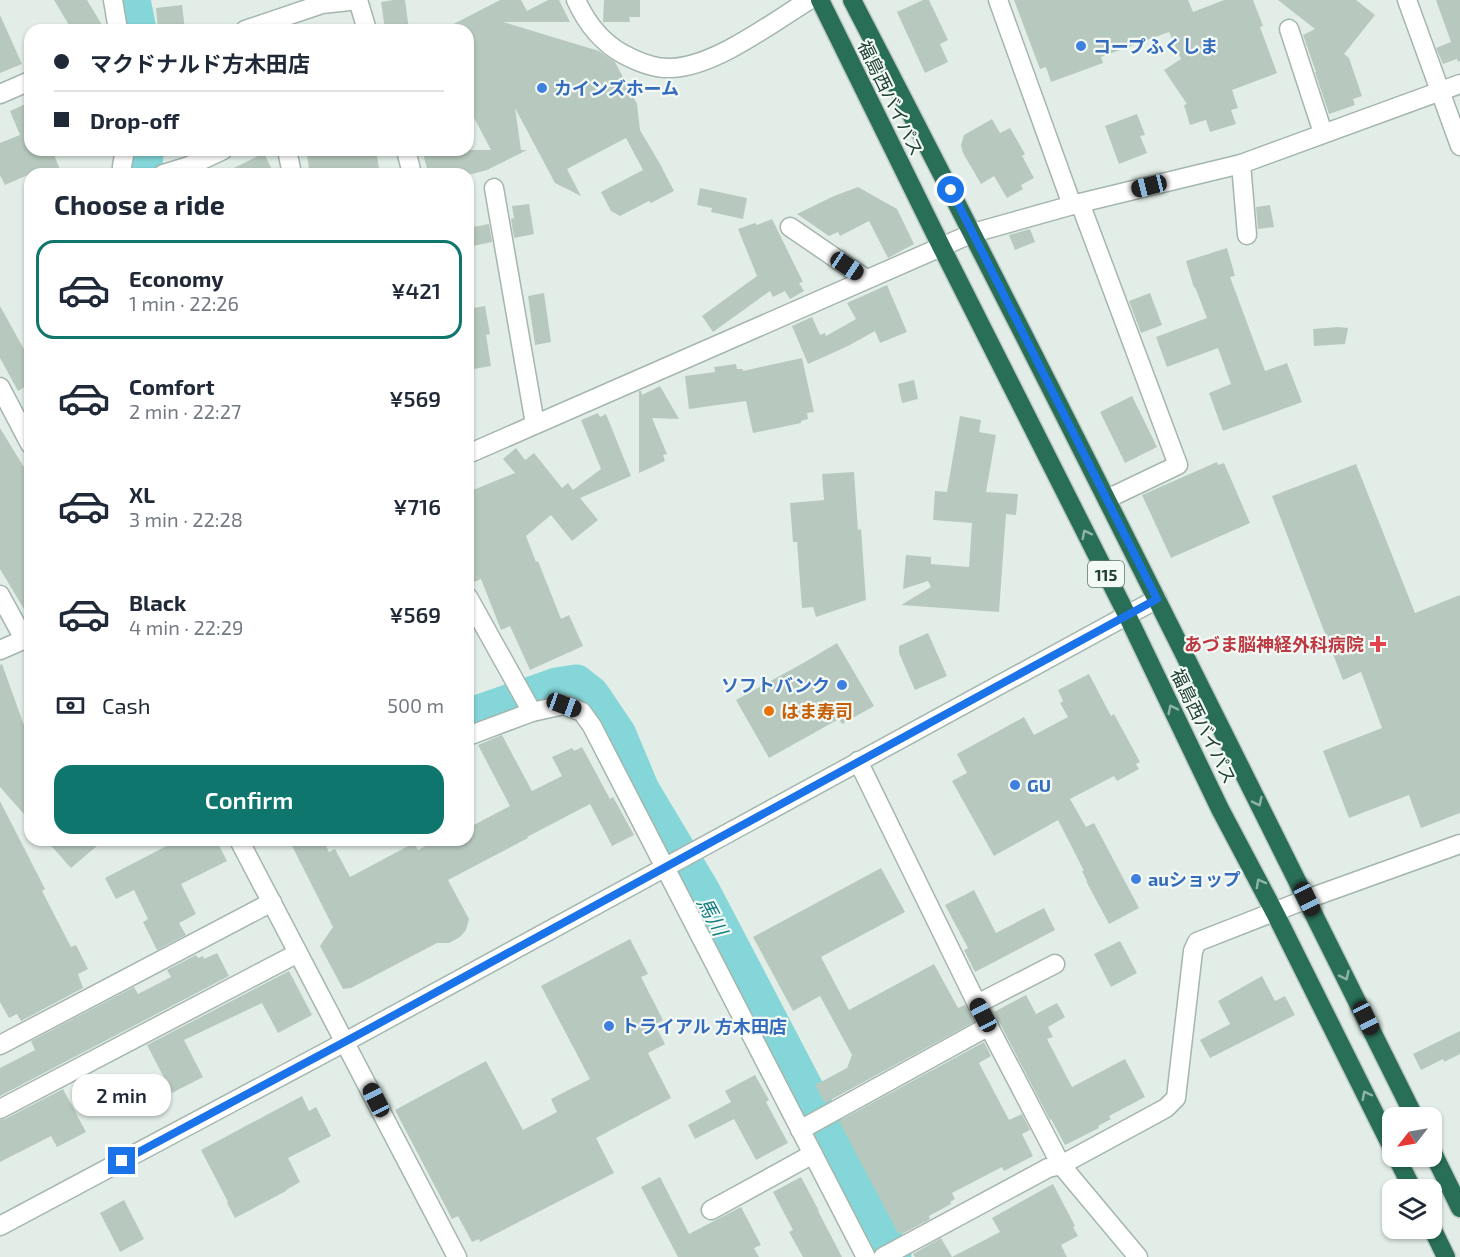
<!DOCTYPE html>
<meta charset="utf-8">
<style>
body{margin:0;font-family:"Exo 2","Noto Sans JP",sans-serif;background:#f6f6f7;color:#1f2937;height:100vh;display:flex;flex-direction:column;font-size:22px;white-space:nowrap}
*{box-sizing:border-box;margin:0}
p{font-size:20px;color:#747a83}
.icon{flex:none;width:33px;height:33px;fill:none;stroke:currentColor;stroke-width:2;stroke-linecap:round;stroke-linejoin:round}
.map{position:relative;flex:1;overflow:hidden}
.sheet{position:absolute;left:24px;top:168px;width:450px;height:678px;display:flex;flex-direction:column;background:#fff;border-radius:18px;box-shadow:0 2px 4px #0004}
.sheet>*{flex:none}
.hud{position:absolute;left:24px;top:24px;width:450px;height:132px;border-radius:18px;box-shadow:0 2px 4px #0004;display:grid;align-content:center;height:132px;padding:0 30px;background:#fff}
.needle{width:39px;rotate:239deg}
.buttons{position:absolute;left:1382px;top:1107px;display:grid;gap:12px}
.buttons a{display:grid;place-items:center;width:60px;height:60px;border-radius:12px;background:#fff;box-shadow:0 2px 4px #0004;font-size:30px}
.end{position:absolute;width:27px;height:27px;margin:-14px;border:8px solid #1a73e8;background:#fff;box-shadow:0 0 0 3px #fff}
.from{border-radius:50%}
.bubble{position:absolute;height:42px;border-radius:18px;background:#fff;box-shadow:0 2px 4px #0004;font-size:20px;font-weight:600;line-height:42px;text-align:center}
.car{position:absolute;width:18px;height:36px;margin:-18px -9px;border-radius:8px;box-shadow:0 0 4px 2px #0007;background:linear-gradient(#222 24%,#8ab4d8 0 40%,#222 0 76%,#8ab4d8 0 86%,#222 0)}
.hud b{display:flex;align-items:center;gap:21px;height:57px;font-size:22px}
.hud b+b{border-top:2px solid #e0e1e3}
.hud i{width:15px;height:15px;background:#1f2937}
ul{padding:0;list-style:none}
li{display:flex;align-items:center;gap:18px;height:99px;margin:0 12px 9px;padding:0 18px;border:3px solid transparent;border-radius:18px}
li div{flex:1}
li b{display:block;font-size:22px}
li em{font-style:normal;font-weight:600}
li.active{border-color:#0f766e}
li>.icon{width:54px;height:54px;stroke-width:1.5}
h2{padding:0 30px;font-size:27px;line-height:72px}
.pay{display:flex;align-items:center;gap:15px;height:66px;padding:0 30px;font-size:22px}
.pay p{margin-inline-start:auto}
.cta{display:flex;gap:12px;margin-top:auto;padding:12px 30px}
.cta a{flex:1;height:69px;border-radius:18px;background:#0f766e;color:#fff;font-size:24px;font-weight:600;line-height:69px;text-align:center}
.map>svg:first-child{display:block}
</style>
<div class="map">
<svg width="1460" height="1257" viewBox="0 0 1460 1257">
<rect width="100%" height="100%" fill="#e2ede7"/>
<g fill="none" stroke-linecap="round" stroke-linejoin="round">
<g stroke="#84d6d8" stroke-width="39">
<path d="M131,0L137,30"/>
<path d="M143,174L144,150"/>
<path d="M468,718L557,687L576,684L590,695L617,735L640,790L701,892L892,1257"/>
</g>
</g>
<g fill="#b7c9bf">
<path d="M54,0H87L105,30H72Z"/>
<path d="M394,0H405L409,30H385L381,2Z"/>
<path d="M500,0H521L527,11L548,0H559L570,22H503L599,51L615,62L637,104L640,130L660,164L674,191L651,203L649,201L620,216L611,211L601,192L643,170L626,138L567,169L581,196L555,183L515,108L521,150H527L487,170L472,174H437L436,170L428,172L422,150H491L468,106V30H442Z"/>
<path d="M604,0H640V17H629L630,22H603Z"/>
<path d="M923,0H929L948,40L940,44L948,62L925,73L897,12Z"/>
<path d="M1014,0H1188L1193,12L1224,0H1253L1263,26L1260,27L1277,73L1232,90L1238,108L1231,110L1236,124L1210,132L1206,120L1190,125L1184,105L1187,104L1164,70L1181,59L1169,32L1101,57L1103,63L1051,82L1046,67L1040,69Z"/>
<path d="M1278,0H1356L1375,15L1344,54L1349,58L1362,96L1353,99L1355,105L1329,114L1315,72H1316L1303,35L1315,29Z"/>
<path d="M1436,0H1460V61L1458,62L1457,59L1443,64L1436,48L1451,42Z"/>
<path d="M182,5L185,30H158L156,8Z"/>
<path d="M0,15L22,64L0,73Z"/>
<path d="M30,102V150H52L62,174H30L5,185L0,175V143L20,135L10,111Z"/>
<path d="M1137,114L1145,135L1140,136L1147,153L1119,164L1105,126Z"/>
<path d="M992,119L1000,133L1010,128L1025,154L1022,156L1034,178L1021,185L1023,189L1007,198L994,176L981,184L963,153L961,145L964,135Z"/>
<path d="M306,150H376L380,174H310Z"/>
<path d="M264,153L274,174H222Z"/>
<path d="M858,187L897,209L914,244L888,258L869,221L840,236L838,232L829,236L797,214L834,196Z"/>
<path d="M700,188L747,198L743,219L711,212L712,208L697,205Z"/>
<path d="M529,204L534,234L514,238L511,219L514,218L512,206Z"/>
<path d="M1270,205L1274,227L1258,229L1256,207Z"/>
<path d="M772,219L803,282L799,283L804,291L790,299L785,291L773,297L770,291L713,332L702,316L757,276L738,229L755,223L757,225Z"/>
<path d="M489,224L492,242L468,247V228Z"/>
<path d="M1030,229L1035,242L1015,250L1009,235Z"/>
<path d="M1227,248L1235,276L1230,277L1265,371L1287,363L1302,402L1223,431L1209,393L1231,384L1218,348L1167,367L1156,337L1207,318L1195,287L1194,288L1186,261Z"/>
<path d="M887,285L907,332L880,343L875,331L848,346L808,364L792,326L812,317L820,335L825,333L826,336L856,319L847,303Z"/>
<path d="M544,293L551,342L535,345L528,296Z"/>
<path d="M1150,293L1162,325L1141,333L1129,301Z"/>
<path d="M0,306L30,360V384L18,391L0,358Z"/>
<path d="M485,306L490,334L486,335L491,366L468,370V309Z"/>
<path d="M1338,327L1348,328L1345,344L1314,346L1313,329Z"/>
<path d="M802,358L814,412L807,413L808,419L801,421V423L753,433L746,401L689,409L685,376L715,372L714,367L736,364L737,369H743V371Z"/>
<path d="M914,380L918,399L902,403L898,384Z"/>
<path d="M660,386L679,419L652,418L667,454L663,455L665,461L639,473V391H641L642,395Z"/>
<path d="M1132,396L1157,447L1125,463L1100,412Z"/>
<path d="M598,413L600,417L606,414L631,476L580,498L598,520L572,541L551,515L526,536L536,562L538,561L561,619L569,615L583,646L530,670L510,626L501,630L481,579L474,582L468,567V492L515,473L503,459L516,448L525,460L534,453L562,488L568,483L573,490L601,469L581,420Z"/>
<path d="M960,416L981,420L979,432L996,435L986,492L1018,494L1016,515L1006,514L999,612L901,605L931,587L928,581L903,589L906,555L931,557V564L969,567L972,523L933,520L935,491L947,492Z"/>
<path d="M0,428L30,477V619L0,569Z"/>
<path d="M1217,462L1218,465L1224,463L1250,523L1171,558L1142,495Z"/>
<path d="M1356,464L1415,613L1460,595V813L1421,828L1409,795L1349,818L1323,751L1382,728L1361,672L1343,680L1272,496Z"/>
<path d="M854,472L858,530L861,529L866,600L816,617L813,607L802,608L797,542H793L790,503L824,500L822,474Z"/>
<path d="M928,633L947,676L915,690L899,653V646Z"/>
<path d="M837,643L874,706L842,724L839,719L769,758L736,700L805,662Z"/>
<path d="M2,664L30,742V821L0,787V665Z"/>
<path d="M1089,674L1111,716L1114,714L1140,762L1136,764L1139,769L1117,781L1114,776L1070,799L1086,827L1094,823L1139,908L1109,924L1086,881H1087L1082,871H1084L1058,820L994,856L952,781L967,773L957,754L1024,717L1034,735L1068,717L1060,703L1063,701L1058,690Z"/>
<path d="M502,735L532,791L562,776L552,757L572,748L574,751L582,747L610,799L613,797L634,835L612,846L590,804L527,837L528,838L448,880L469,919L466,930L460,937L449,943H437L351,988L343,989L320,946L333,927L289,840H323L329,852L335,849L350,877L414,843L418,850L437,840H468V828L510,806L478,745Z"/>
<path d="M0,801L45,889L42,891L71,947L76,945L88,969L78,974L83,988L21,1021L17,1014L9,1018L0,1002Z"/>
<path d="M46,840H104L71,868Z"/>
<path d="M178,840H216L227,861L181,884L196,914L179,923L186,935L157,950L143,922L148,919L134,890L116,899L105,878Z"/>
<path d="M881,868L905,912L821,957L849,1010L934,964L958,1008L965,1005L974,1022L825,1103L815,1085L847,1068L852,1055L820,996L793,1011L753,937Z"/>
<path d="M974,890L996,933L1044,908L1055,930L975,972L964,950L968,948L945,905Z"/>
<path d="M630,939L648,974L641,977L663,1020L655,1025L665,1044L648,1053L671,1098L596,1138L614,1173L480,1242L479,1239L472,1242L458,1216L452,1219L395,1110L486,1061L523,1130L557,1112L551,1099L590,1079L541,986Z"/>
<path d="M1120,941L1137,973L1111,987L1094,954Z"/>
<path d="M217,953L229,976L0,1096V1068L35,1050L31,1041L134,987L138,994L171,977L167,970L196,955L198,958L203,956L204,959Z"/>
<path d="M289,971L312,1015L278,1033L262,1003L184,1040L203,1077L172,1093L147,1045Z"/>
<path d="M1262,976L1275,1001L1285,996L1295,1015L1210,1058L1200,1040L1230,1024L1218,1001Z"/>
<path d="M1026,995L1036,1014L1057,1003L1065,1017L1048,1027L1053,1037L1047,1039L1072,1087L1125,1059L1145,1097L1109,1116L1111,1119L1098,1126L1099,1128L1065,1145L1051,1119L1050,1120L994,1012Z"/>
<path d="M1460,1031V1054L1444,1062L1443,1059L1421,1070L1413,1054Z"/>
<path d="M984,1042L991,1056L979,1063L1009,1120L1022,1114L1030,1130L1022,1134L1033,1156L1004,1171L1002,1167L952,1193L955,1199L950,1202L951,1204L929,1216L930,1219L902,1234L901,1232L898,1233L839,1121Z"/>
<path d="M755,1075L769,1100L766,1102L788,1143L756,1160L734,1119L695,1139L688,1125L731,1102L725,1091Z"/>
<path d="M63,1089L86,1132L57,1147L51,1136L0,1162V1120L5,1119Z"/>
<path d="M302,1096L309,1111L316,1107L331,1136L288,1158L300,1182L286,1190V1191L235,1218L227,1203L228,1202L201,1150Z"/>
<path d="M660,1177L689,1234L741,1207L761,1245L754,1248L759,1257H678L641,1187Z"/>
<path d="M801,1177L819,1211H818L842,1257H803L789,1232L793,1230L773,1192Z"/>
<path d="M1053,1184L1075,1226L1073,1227L1078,1236L1061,1245L1067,1257H915L913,1254L941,1238L952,1257L1000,1232L992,1218Z"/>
<path d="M124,1200L144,1239L120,1252L100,1213Z"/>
</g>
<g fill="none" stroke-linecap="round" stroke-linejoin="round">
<defs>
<g id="minor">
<path d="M113,0L118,30"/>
<path d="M576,0C586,22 601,42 623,54C638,62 654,69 671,68C714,67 772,23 809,0"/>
<path d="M998,0L1072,205"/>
<path d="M1407,0L1460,146"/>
<path d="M1289,29L1323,133"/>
<path d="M245,30L322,4L358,0L367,30"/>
<path d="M0,94L30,81"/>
<path d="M287,150L292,174"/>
<path d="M406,150L412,174"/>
<path d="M1241,164L1247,235"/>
<path d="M122,174V166L125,150"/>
<path d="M163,174L189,166L223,150"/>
<path d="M494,188L535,424"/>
<path d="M1080,203L1178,465L1107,499"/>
<path d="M790,227L866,279"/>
<path d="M0,387L30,444"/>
<path d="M468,454L973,233L1080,203L1241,164L1460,84"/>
<path d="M0,595L24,639"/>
<path d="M468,597L532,712"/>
<path d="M0,650L30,637"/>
<path d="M468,736L532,712L564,705L582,712L592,726L866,1257"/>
<path d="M858,761L977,1004"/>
<path d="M239,840L457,1257"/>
<path d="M1055,964L977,1004L1061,1165L1138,1257"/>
<path d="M0,1045L272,902"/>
<path d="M0,1109L298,953"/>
<path d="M800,1130L989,1026"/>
<path d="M711,1210L813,1154"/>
<path d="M0,1226L345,1042L1157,599"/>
<path d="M883,1257L1048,1168L1061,1165L1166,1108L1176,1098L1193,951L1197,942L1307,899L1460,844"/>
</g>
<g id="highway">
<path d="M820,0L941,246L1127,615L1220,809L1275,913L1392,1148"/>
<path d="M852,0C1044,370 1229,744 1415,1118"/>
<path d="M1431,1149L1460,1208"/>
<path d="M1396,1156L1413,1190"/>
<path d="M1431,1226L1446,1257"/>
</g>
</defs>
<use href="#minor" stroke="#a4b6ad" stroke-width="21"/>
<use href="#highway" stroke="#c1cac6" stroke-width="21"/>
<use href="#minor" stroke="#fff" stroke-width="18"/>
<use href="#highway" stroke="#296f58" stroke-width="18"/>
</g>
<defs><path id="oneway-chevron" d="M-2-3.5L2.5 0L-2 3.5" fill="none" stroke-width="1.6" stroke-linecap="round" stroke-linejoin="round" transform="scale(1.5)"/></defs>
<g stroke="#8eb4a6">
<use href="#oneway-chevron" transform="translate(1086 534) rotate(-117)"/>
<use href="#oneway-chevron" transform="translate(1172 709) rotate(-116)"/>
<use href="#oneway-chevron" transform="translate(1258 802) rotate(64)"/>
<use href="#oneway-chevron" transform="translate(1260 883) rotate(-118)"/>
<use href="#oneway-chevron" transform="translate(1345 976) rotate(64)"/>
<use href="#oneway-chevron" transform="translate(1366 1095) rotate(-117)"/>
</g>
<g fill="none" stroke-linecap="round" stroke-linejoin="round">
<path stroke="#1a73e8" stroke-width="8" d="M122,1161L365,1031L1157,599L951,190"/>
</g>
<g fill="#3f7fe0" stroke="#f3f9f5" stroke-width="2">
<circle cx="1081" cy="46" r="6"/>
<circle cx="542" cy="88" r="6"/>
<circle cx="842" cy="685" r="6"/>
<circle cx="1015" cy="785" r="6"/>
<circle cx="1136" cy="879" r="6"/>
<circle cx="609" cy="1026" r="6"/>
</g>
<path fill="#e0444e" stroke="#f3f9f5" stroke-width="2" d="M1375 635h6v6h6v6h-6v6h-6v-6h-6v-6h6z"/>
<circle fill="#e8710a" stroke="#f3f9f5" stroke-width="2" cx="769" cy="711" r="6"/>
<g text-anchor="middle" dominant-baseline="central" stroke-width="4.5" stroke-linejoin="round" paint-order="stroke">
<rect fill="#f3f9f5" stroke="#5f786d" stroke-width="1.5" x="1088" y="561" width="36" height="26" rx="4.5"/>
<g font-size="16" font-weight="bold" fill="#204033">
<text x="1106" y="574">115</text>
</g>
<g font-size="18" font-weight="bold" fill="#366cbe" stroke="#f3f9f5" text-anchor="start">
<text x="1093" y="46">コープふくしま</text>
<text x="554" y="88">カインズホーム</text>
<text x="830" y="685" text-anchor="end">ソフトバンク</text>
<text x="1027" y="785">GU</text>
<text x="1148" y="879">auショップ</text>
<text x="621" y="1026">トライアル 方木田店</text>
</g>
<g font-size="18" fill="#204033" stroke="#f3f9f5">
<text transform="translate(891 98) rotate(64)">福島西バイパス</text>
<text transform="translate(1204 726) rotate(64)">福島西バイパス</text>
</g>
<g font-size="18" font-weight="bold" fill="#be3a42" stroke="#f3f9f5" text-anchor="end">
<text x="1364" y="644">あづま脳神経外科病院</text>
</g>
<g font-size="18" font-weight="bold" fill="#c56008" stroke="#f3f9f5" text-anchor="start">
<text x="781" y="711">はま寿司</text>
</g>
<g font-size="20" font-style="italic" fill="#147e82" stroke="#f3f9f5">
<text transform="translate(713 916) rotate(62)">馬川</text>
</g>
</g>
</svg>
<div class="buttons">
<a><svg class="needle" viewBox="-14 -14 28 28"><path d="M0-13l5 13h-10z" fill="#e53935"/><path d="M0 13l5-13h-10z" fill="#747a83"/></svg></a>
<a><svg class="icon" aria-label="layers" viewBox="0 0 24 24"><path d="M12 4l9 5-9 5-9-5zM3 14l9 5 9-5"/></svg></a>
</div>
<i class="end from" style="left:951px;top:190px"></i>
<i class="end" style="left:122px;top:1161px"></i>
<div class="bubble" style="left:72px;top:1074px;width:99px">2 min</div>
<i class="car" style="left:1149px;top:186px;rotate:256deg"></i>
<i class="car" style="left:847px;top:266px;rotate:124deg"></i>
<i class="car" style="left:564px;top:705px;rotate:110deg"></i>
<i class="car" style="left:1307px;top:899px;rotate:154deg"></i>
<i class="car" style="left:983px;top:1015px;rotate:332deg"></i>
<i class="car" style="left:1366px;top:1018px;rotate:154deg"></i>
<i class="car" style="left:376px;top:1100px;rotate:333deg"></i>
<div class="hud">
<b><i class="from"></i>マクドナルド方木田店</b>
<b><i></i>Drop-off</b>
</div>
<section class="sheet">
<h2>Choose a ride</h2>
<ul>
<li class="active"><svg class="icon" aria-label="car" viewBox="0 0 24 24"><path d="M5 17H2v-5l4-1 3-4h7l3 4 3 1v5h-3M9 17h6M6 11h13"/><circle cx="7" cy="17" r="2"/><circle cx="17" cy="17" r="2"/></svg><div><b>Economy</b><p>1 min · 22:26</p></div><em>¥421</em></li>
<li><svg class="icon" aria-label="car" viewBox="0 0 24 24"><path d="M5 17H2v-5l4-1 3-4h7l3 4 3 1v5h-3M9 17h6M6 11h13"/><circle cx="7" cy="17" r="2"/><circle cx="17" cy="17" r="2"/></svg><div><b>Comfort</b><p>2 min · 22:27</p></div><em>¥569</em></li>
<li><svg class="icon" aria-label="car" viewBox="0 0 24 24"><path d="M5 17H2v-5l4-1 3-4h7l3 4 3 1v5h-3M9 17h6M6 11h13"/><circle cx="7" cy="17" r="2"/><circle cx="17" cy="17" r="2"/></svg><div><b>XL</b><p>3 min · 22:28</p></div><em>¥716</em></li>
<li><svg class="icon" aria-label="car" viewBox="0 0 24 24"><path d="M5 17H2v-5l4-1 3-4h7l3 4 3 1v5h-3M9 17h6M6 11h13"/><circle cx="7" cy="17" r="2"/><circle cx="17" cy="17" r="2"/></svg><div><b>Black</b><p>4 min · 22:29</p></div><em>¥569</em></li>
</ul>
<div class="pay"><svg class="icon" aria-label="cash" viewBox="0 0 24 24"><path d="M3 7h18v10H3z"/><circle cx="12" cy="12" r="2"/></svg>Cash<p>500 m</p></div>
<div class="cta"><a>Confirm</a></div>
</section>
</div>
